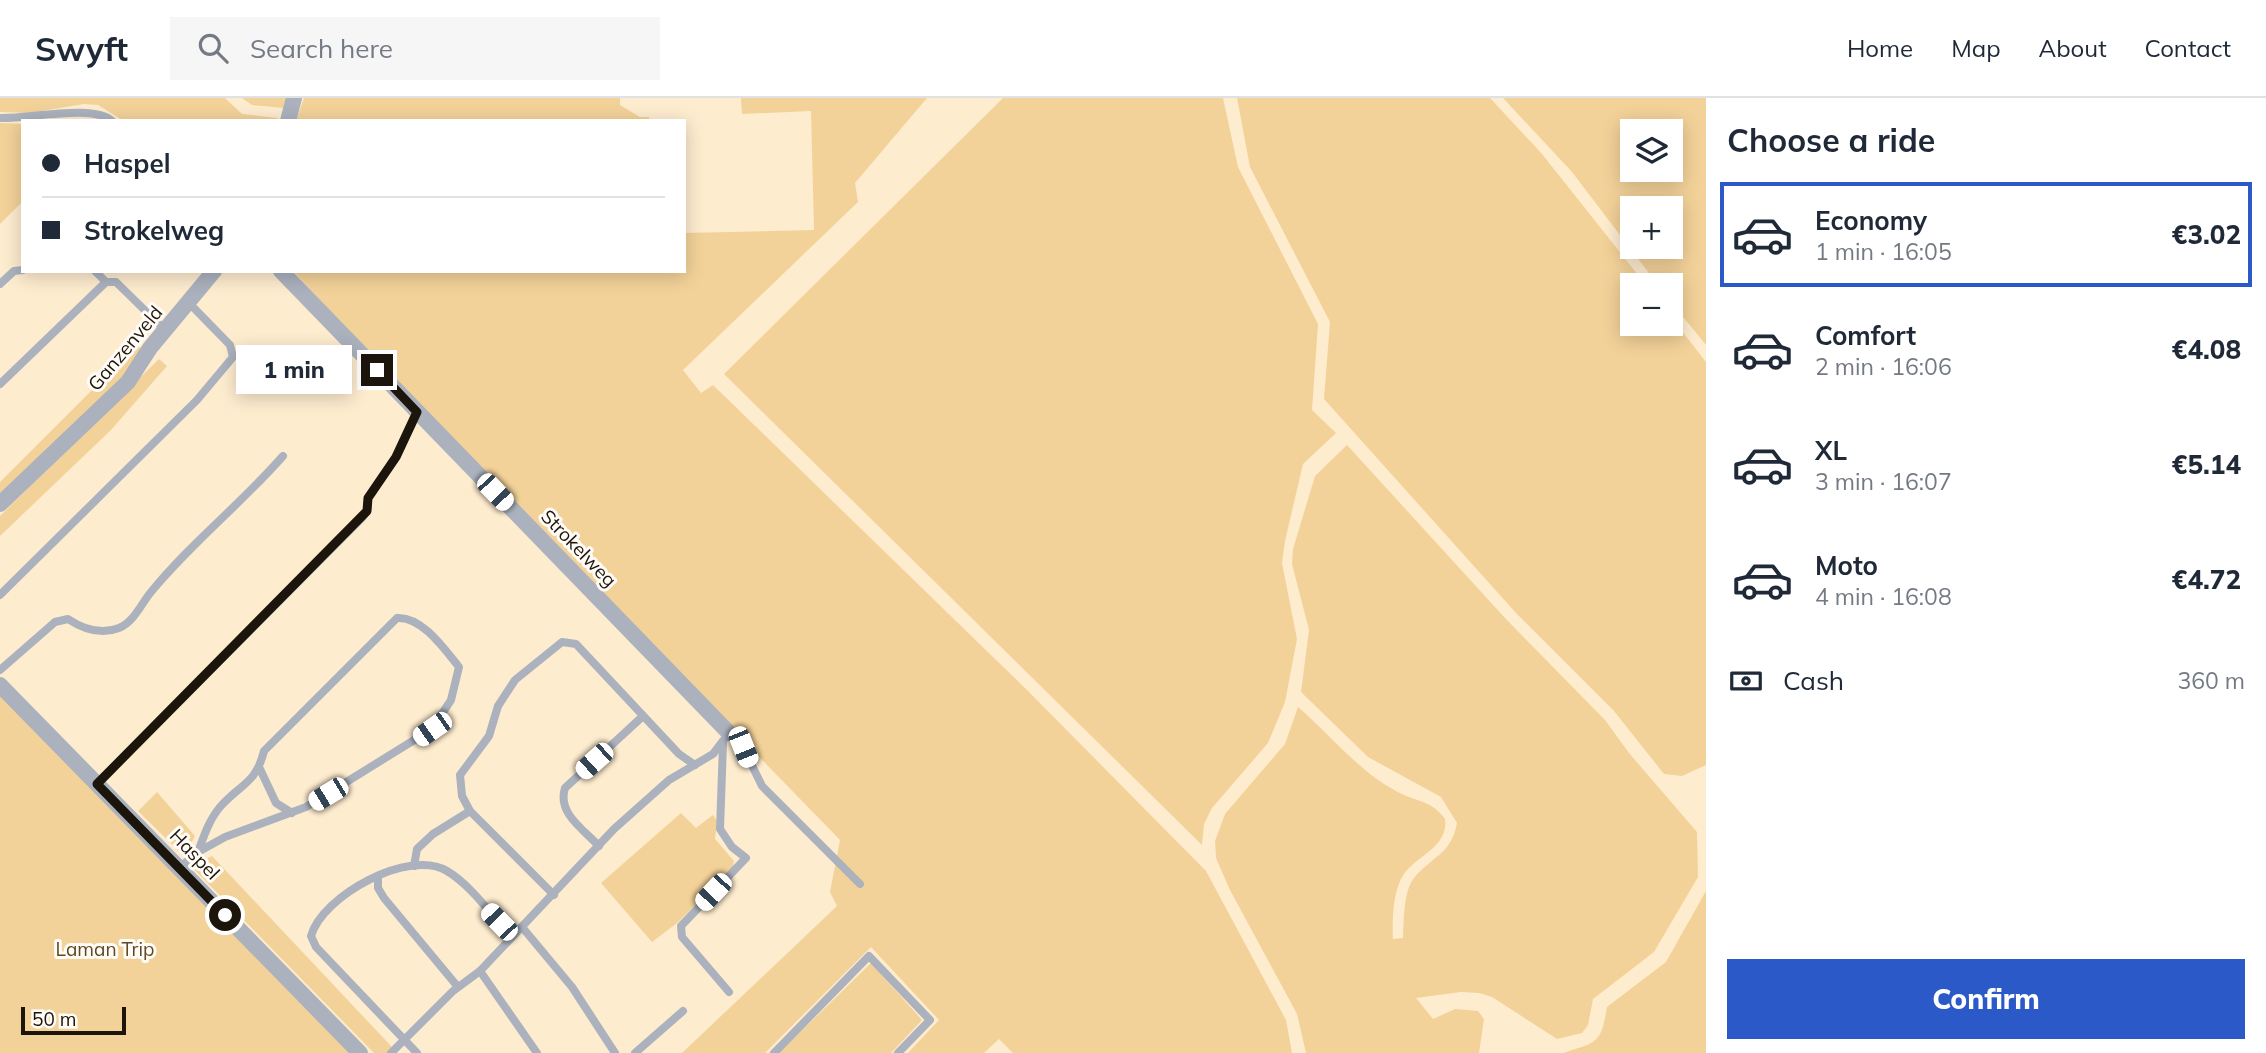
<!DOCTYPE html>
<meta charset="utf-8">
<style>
body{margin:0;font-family:Mulish,sans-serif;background:#f6f6f7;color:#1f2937;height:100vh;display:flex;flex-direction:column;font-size:26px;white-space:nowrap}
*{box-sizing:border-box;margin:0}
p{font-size:23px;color:#747a83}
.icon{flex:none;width:38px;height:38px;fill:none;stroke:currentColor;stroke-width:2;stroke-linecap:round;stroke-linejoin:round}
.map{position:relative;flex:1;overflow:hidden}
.drawer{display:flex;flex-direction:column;background:#fff;width:560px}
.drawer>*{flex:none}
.guide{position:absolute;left:21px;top:21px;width:665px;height:154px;border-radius:0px;box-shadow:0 4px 18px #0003;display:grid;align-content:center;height:154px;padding:0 21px;background:#fff}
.fabs{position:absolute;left:1620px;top:21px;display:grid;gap:14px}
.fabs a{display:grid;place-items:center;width:63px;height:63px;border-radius:0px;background:#fff;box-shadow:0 4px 18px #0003;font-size:35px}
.scale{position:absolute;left:21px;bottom:18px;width:105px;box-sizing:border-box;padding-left:7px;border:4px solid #1b150b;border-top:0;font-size:19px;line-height:24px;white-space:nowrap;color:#1b150b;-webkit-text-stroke:5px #fffbf6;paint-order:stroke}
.end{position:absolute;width:32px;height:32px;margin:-16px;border:9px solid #1b150b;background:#fff;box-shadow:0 0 0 4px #fff}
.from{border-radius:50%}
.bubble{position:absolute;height:49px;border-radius:0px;background:#fff;box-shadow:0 4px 18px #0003;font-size:23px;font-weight:800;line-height:49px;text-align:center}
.car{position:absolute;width:21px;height:42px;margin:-21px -10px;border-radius:9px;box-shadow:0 0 5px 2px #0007;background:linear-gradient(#fff 24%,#345 0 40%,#fff 0 76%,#345 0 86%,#fff 0)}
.guide b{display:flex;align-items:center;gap:24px;height:66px;font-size:26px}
.guide b+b{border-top:2px solid #e0e1e3}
.guide i{width:18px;height:18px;background:#1f2937}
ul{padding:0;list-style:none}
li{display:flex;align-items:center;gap:21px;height:105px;margin:0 14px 10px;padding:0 7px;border:4px solid transparent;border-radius:0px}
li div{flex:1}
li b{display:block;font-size:26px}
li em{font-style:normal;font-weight:800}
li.selected{border-color:#2b59c8}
li>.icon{width:63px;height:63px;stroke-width:1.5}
h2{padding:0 21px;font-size:32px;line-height:84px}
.pay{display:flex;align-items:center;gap:18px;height:77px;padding:0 21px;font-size:26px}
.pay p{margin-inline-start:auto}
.action{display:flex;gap:14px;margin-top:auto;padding:14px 21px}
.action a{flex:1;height:80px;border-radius:0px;background:#2b59c8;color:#fff;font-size:28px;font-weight:800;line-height:80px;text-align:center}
header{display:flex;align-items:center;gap:42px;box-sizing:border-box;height:98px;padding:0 35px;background:#fff;border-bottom:2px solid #e0e1e3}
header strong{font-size:33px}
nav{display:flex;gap:38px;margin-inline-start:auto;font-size:24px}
.search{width:490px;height:63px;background:#f6f6f7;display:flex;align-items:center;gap:18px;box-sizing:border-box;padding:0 24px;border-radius:0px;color:#747a83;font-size:26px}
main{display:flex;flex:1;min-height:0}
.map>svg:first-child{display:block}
</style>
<header>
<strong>Swyft</strong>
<div class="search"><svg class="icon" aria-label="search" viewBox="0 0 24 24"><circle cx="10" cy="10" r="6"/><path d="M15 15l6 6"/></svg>Search here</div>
<nav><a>Home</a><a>Map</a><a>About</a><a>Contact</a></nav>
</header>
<main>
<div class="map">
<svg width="1706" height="955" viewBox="0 0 1706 955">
<rect width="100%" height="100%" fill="#feeccf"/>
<g fill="#f3d299" fill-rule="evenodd">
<path d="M0,0H225L242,16L278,20V23H124L98,7L84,6L30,15L0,14Z"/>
<path d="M242,0H287L284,10L252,7Z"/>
<path d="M304,0H620V7L640,19H649V23H296Z"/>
<path d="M741,0H927L855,85L858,104L683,272L701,295L713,287L1027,592L1206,773L1286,922L1292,955H1013L999,941L984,955H908L939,922L871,849L765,955H682L837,808L830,794L840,742L402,292L293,173H684V135L814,132L811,13L742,16Z"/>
<path d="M1003,0H1223L1238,69L1318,226L1312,312L1336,335L1303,366L1285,443L1282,465L1297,541L1285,604L1268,645L1212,710L1204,726L1202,747L724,276Z"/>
<path d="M1237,0H1490L1542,56L1646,187H1633V226H1671V219L1706,264V667L1682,678L1664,676L1614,613L1516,515L1324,301L1330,224L1250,69Z"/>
<path d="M1503,0H1706V247L1671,204V187H1658L1572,74ZM1671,33V72H1633V33ZM1633,110H1671V149H1633Z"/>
<path d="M0,25L23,26V103L0,126Z"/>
<path d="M137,247L146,255L0,401V384Z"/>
<path d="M159,261L167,268L111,332L0,438V418Z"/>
<path d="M1347,347L1505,520L1605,622L1629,655L1697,734L1698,779L1654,854L1593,901L1588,927L1582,935L1557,941L1492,899L1479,895L1461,894L1416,900L1433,921L1455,911L1478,913L1484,921L1479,955H1306L1297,916L1230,792L1216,760L1215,743L1225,716L1285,646L1298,609C1333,639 1361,677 1404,697C1421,704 1434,705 1445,721C1449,751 1412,758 1401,781C1393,797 1392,823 1393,841L1403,840C1404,823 1403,794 1414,780C1432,758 1451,757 1457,725L1441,699L1368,659L1301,594L1309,532L1292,466L1293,451L1315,378Z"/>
<path d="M0,592L352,955H0Z"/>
<path d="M157,694L195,738L184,758L138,713Z"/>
<path d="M681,715L696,730L713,717L717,723L715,741L734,763L732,771L677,825L652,844L601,785Z"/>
<path d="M212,758L392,949L387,955H374L191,768Z"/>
<path d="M1706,793V955H1563C1596,944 1601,947 1607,909L1666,864Z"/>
<path d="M871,865L922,922L891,955H779Z"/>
</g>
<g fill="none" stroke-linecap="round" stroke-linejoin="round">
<g stroke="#abb2be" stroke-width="8">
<path d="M0,20C28,21 94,6 112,23"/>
<path d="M95,173L106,184"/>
<path d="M0,186L14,173L23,172"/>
<path d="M0,286L106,184H116L167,234"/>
<path d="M0,497L197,302L233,259L230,247L189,205"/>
<path d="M0,572L55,524L68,521C83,531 101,537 119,530C134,524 141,506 151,494C191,445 241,406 283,358"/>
<path d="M723,646L720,731L732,749L746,760L681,828L682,839L729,894"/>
<path d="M260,671L276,705L292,715"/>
<path d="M97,686L362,420L367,413L368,400L396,359L417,314"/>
<path d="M470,713L462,698L460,677L489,638L498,608L515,582L562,544L576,546L679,656L695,667"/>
<path d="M599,748C583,731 557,715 565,690L643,618"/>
<path d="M414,768L417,751L433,736L470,713L554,797"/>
<path d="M179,770L198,754L225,739L306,709L432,631L451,602L459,569C445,552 422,518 397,520L264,653C256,686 240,686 220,709C209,722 204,738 198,754"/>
<path d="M378,778V790L384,800L458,889"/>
<path d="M522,829L572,889L615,955"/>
<path d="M480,873L537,955"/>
<path d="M391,955L453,893L480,873L614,731L669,682L713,656L729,635L743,649L762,688L860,786"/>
<path d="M417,955L316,849L311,838C322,798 409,750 447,773C472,788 492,818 512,839"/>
<path d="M635,955L683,913"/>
<path d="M774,955L869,858L930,922L898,955"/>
</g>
<g stroke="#abb2be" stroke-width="16">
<path d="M288,23L294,0"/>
<path d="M281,173L729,635"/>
<path d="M0,406L128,284L150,250L214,173"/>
<path d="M0,587L360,955"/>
</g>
</g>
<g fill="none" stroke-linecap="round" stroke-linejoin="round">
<path stroke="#1b150b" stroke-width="9" d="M225,817L97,686L367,413L368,400L396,359L417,314L377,272"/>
</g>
<g text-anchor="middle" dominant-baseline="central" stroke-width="6" stroke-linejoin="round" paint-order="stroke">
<g font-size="19" fill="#1b150b" stroke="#fffbf6">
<text transform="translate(125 250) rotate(-50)">Ganzenveld</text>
<text transform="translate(579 450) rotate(46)">Strokelweg</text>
<text transform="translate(195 756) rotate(46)">Haspel</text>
</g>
<g font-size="19" fill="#5e4922" stroke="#fffbf6">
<text x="105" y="851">Laman Trip</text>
</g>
</g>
</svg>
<div class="fabs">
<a><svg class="icon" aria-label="layers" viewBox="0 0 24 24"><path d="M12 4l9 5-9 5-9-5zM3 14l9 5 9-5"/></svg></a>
<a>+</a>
<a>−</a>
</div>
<div class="scale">50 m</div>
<i class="end from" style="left:225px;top:817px"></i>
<i class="end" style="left:377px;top:272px"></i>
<div class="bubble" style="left:236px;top:247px;width:116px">1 min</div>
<i class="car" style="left:495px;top:394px;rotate:136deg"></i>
<i class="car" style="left:432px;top:631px;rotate:235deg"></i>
<i class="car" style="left:743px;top:649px;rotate:158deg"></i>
<i class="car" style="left:594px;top:663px;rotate:228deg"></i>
<i class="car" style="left:328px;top:696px;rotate:239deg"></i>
<i class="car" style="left:713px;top:794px;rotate:223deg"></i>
<i class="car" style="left:499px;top:824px;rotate:316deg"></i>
<div class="guide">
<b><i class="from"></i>Haspel</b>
<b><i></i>Strokelweg</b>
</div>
</div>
<section class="drawer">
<h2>Choose a ride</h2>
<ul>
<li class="selected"><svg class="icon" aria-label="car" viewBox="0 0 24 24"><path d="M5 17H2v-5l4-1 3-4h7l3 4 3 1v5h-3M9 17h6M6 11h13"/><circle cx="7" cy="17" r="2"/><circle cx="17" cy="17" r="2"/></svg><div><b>Economy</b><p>1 min · 16:05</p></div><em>€3.02</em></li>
<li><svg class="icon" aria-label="car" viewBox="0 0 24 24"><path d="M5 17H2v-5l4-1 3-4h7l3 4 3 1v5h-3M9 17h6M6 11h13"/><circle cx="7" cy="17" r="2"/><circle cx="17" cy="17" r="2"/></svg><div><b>Comfort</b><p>2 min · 16:06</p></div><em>€4.08</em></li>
<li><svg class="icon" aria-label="car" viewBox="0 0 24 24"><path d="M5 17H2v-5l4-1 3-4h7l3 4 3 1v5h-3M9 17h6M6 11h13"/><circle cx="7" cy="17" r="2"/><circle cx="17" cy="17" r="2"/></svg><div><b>XL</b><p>3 min · 16:07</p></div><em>€5.14</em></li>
<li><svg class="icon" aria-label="car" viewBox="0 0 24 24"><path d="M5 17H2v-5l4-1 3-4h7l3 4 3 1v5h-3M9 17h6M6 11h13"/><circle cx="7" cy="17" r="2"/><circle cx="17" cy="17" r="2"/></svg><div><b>Moto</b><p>4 min · 16:08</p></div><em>€4.72</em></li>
</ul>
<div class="pay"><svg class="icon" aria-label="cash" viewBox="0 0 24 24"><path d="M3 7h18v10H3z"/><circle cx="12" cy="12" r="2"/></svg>Cash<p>360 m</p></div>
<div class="action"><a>Confirm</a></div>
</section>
</main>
